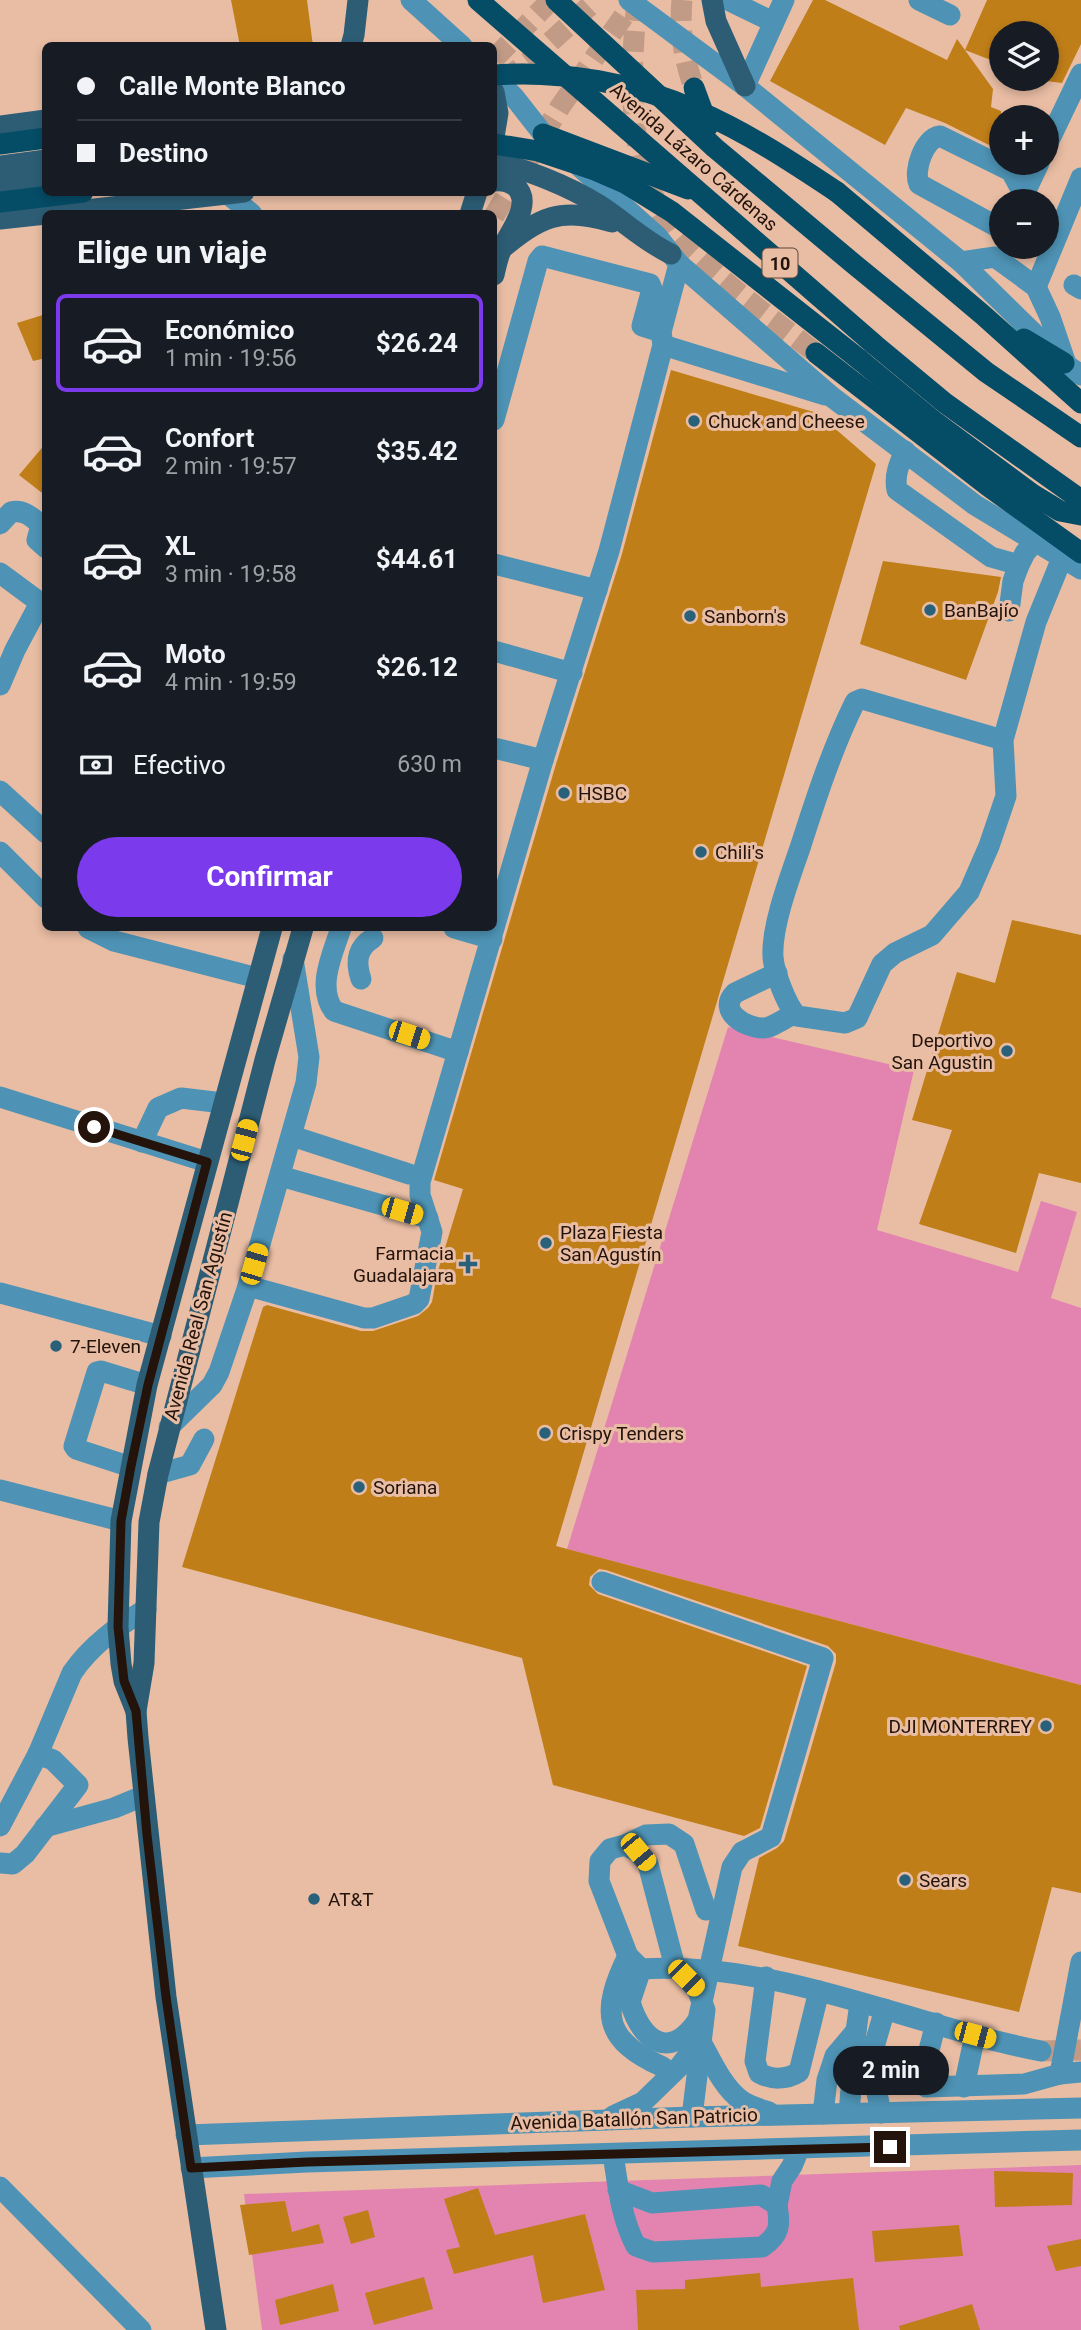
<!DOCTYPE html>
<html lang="es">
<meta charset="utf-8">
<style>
body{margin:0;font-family:Roboto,sans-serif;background:#242831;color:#f1f3f6;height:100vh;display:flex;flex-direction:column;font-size:26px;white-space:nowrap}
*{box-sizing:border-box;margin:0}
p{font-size:23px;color:#9ea1a6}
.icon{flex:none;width:38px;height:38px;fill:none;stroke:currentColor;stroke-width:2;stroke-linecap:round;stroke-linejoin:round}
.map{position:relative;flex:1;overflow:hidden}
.side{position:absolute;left:42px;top:210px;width:455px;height:721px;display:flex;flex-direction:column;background:#171b24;border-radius:10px;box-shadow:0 4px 10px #0003}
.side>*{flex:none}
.top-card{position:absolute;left:42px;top:42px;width:455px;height:154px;border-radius:10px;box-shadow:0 4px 10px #0003;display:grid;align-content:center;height:154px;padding:0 35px;background:#171b24}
.fabs{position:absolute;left:989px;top:21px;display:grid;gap:14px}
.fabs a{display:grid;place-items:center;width:70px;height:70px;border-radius:50%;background:#171b24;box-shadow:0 4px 10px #0003;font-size:35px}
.end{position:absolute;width:32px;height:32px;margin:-16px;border:9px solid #23130a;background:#fff;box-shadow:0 0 0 4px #fff}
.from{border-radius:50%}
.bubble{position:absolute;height:49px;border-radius:24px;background:#171b24;box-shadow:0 4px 10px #0003;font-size:23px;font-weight:700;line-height:49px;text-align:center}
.car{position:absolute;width:21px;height:42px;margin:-21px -10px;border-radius:9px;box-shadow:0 0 5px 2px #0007;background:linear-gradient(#f5c518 24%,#345 0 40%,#f5c518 0 76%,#345 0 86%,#f5c518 0)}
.top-card b{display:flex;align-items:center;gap:24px;height:66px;font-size:26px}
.top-card b+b{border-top:2px solid #363941}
.top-card i{width:18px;height:18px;background:#f1f3f6}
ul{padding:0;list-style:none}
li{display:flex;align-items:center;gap:21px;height:98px;margin:0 14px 10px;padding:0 21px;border:4px solid transparent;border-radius:10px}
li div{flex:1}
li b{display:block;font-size:26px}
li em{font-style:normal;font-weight:700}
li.active{border-color:#7c3aed}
li>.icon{width:63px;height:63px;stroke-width:1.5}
h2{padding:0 35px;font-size:32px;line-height:84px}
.pay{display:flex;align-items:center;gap:18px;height:77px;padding:0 35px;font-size:26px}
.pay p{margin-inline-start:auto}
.action{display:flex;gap:14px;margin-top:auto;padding:14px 35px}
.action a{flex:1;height:80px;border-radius:42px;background:#7c3aed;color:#fff;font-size:28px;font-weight:700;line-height:80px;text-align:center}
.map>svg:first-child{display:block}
</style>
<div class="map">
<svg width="1081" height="2330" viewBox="0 0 1081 2330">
<rect width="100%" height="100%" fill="#e9bda4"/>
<g fill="#e384b0">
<path d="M728,1027L914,1070L877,1230L1018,1272L1041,1201L1077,1212L1051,1298L1081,1308V1685L567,1549Z"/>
<path d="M1081,2165V2330H262L244,2194Z"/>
</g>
<g fill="#bf7e18">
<path d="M231,0H307L313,46H240Z"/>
<path d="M813,0H825L947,60L957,39L993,89L991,107L1001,111V151L945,123L906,108L885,145L770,81Z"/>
<path d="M987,0H1081V44L1062,83L1046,81V33H1001V64L965,50Z"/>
<path d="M46,314V358L33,361L17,323Z"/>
<path d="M671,370L817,413L876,464L556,1546L1081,1685V1893L1052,1887L1019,2012L738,1946L759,1858L777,1848L784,1841L836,1662V1654L828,1646L606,1570L599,1569L590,1577L589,1585L598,1594L807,1666L760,1828L744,1836L553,1785L522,1658L182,1567L263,1307L267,1305L361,1331H373L418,1316L428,1308L432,1302L437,1274L463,1189L434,1180L556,764L622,554Z"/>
<path d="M46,443V496L19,475Z"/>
<path d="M883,561L1001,577L998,592L966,680L860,644Z"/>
<path d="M1012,920L1081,935V1183L1039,1173L1016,1253L919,1224L952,1130L912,1120L957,972L995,983Z"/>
<path d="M994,2171L1073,2173L1072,2205L995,2207Z"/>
<path d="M478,2188L495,2235L585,2214L605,2290L543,2303L533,2255L454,2274L446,2250L460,2247L444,2199Z"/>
<path d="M285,2201L292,2232L319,2224L324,2243L249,2255L240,2205Z"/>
<path d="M368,2210L375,2237L351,2244L343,2217Z"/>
<path d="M959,2225L963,2256L875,2262L872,2231Z"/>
<path d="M1081,2239V2266L1056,2271L1047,2246Z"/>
<path d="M760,2273L761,2287L853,2278L859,2330H638L636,2290L685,2289V2280Z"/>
<path d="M424,2277L433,2309L374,2325L365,2293Z"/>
<path d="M333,2284L339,2311L280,2325L275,2300Z"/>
<path d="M972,2304L980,2330H900L899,2326Z"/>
</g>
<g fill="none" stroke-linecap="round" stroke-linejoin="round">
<path stroke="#c19b85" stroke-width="21" stroke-dasharray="21 10" stroke-linecap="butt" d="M1041,2051L1081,2050"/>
<g stroke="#c19b85" stroke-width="21" stroke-dasharray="21 10" stroke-linecap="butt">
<path d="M494,59L551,0"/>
<path d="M503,81L532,59L596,0"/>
<path d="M494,216L560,107L635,0"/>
</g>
<g stroke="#c19b85" stroke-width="21" stroke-dasharray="21 10" stroke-linecap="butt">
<path d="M637,0C630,78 625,160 671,228C678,239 690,249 700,259C736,293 777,323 816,353"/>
<path d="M682,0C679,30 684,59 694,88"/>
</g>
<g stroke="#4e93b5" stroke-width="21">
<path d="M411,0L462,46"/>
<path d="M629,0L745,86L961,262L1064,363L1081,375"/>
<path d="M728,0L773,22"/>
<path d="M919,0L950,15"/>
<path d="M494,77L514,97L543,134L657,236L679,264L832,397L975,505L1081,569"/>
<path d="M745,86L784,0"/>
<path d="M1046,147L1081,74"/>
<path d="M229,195L252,214"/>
<path d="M1021,201L1039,163"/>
<path d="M1001,229L919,184C913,171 924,138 940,136L1011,171L1024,195"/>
<path d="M961,262L995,257L1036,287L1050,317L1065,361"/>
<path d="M1074,285L1081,289"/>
<path d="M1036,287L1081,178"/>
<path d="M663,345L825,395"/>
<path d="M494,420L538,261L542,256L650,284L652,289L642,326L661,332"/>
<path d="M905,451C899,464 894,476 897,490L991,557L1019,565L1025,553L1035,541"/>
<path d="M0,524L11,512C23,509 32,517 41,525L37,540L46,548"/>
<path d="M494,564L597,590"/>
<path d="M0,573L46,607"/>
<path d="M1009,611L1013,581L1019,565"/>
<path d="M494,651L572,673"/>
<path d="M0,685L15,650L40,603"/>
<path d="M1003,740L862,699L855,702C832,749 816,798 800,848C790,877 771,927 773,957C774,972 787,1006 797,1016L845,1023L857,1018L882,964L895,953L932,935L969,892L989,846L1006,796L1003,740L1036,622L1062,558"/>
<path d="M494,748L543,760"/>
<path d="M0,791L46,833"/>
<path d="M0,852L46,898"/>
<path d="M88,928L114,941L258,978"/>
<path d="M341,928C333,953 316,987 334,1011L458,1052"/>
<path d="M454,928L492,939"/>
<path d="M777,973L735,993C717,1011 745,1028 763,1028C772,1028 785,1018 794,1014"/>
<path d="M361,979C355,961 357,948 373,938"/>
<path d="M0,1097L207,1162"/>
<path d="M292,1136L409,1174"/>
<path d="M142,1142L158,1108L181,1098L223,1103"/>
<path d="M280,1176L428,1218"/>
<path d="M248,1286L364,1318H373L414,1304L419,1299L432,1232L420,1195V1182L543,760L609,551L663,345L661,332L679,264"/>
<path d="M0,1293L161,1336"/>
<path d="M169,1427L212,1385L219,1372L248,1286L306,1083L309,1057L293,959"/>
<path d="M131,1467L76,1449L74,1446L97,1372L101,1371L147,1385"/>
<path d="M158,1474L190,1465L204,1439"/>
<path d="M0,1490L121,1521"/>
<path d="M602,1582L823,1658L771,1837L742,1852"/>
<path d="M0,1826L38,1754L72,1673C91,1645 117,1627 146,1609"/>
<path d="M45,1827L114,1808L143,1796"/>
<path d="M625,1845L646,1835L669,1834L684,1844L706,1910"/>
<path d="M0,1863L13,1864L25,1854L78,1785L53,1760L38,1754"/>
<path d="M628,1956C601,2011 602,2040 663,2067"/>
<path d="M1081,1962L1060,2074L1081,2072"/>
<path d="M641,1969C780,1961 908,2025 1041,2051"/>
<path d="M766,1977L755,2061L759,2073C772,2080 786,2080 799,2072L819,1991"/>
<path d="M630,2002L641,1969L628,1956L599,1881L600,1861L610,1849L625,1845L638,1852L648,1864L675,1967L697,1989L705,2010L692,2117"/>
<path d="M936,2023L922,2077V2082L926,2087L1024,2084L1060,2074"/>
<path d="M700,2040C711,2060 723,2088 742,2101C749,2106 760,2109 769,2112"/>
<path d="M964,2087L975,2035"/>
<path d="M849,2113L856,2031L860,2003"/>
<path d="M881,2113L875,2083L874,2047L885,2009"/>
<path d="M823,2114L827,2080L835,2056L856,2031"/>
<path d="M613,2116L643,2102L680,2066L700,2040"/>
<path d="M186,2135L692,2117L1081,2108"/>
<path d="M613,2154C618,2186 621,2218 636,2246L653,2252L762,2247C781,2234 780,2225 777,2205L761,2195L652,2203L618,2190"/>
<path d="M191,2168L307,2162L1081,2140"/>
<path d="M0,2187L141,2330"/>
<path d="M777,2205L782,2181L792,2166L799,2149"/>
</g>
<g stroke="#2c5d75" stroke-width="21">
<path d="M712,0L716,21L745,86"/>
<path d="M351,46L354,35L358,0"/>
<path d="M494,92L498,113L494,137"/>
<path d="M0,126L46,120"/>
<path d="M494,161C531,172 565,184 599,205C624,221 644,241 671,254"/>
<path d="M0,166L46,160"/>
<path d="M494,181C501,180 508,181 515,186C534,202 510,232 502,248C498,256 496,266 494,275"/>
<path d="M0,186L46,180"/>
<path d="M51,214L244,192"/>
<path d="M470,214L477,192"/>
<path d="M0,219L46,214"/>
<path d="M500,250C540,217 560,206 612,222"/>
<path d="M136,1711L124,1681L121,1664L118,1627L121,1521L147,1385L272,928"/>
<path d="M216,2330L166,1997L138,1738L136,1711L144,1663L149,1522L158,1474L265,1060L303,928"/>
</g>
<g stroke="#054c67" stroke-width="21">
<path d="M478,0L875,345L945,403L1081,500"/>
<path d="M556,0L715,148L855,265L986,372L1081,437"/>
<path d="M694,88L708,126"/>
<path d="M543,134L688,189"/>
<path d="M0,144L46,138"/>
<path d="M837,192L983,315L1081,403"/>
<path d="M0,202L83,192"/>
<path d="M1024,339L1064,363"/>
<path d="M816,353L988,486L1081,553"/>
<path d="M860,360L935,422L1032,494L1060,511L1081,515"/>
</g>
<path stroke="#4e93b5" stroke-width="21" d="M630,2002C642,2042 670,2061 698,2020L732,1867L742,1852"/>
<g stroke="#054c67" stroke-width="21">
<path d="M494,75C561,70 636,83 698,111C748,133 792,162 837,192"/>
<path d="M494,144L538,151L595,170L625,183L672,212L860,360"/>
</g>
</g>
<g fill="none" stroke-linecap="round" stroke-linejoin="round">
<path stroke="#23130a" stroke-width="9" d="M94,1127L207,1162L148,1385L131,1466L121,1521L118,1627L124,1681L136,1711L147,1835L166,1997L191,2168L307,2162L890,2147"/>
</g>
<g fill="#29617b" stroke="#e9bda4" stroke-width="2.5">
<circle cx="694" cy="421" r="7"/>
<circle cx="930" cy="610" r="7"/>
<circle cx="690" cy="616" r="7"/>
<circle cx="564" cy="793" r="7"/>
<circle cx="701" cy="852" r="7"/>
<circle cx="1007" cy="1051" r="7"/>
<circle cx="546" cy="1243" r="7"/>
<path d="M464.5 1253.5h7v7h7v7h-7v7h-7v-7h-7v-7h7z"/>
<circle cx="56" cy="1346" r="7"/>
<circle cx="545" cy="1433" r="7"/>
<circle cx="359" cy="1487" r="7"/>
<circle cx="1046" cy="1726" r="7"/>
<circle cx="905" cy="1880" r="7"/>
<circle cx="314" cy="1899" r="7"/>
</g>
<g text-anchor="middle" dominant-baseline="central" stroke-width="6" stroke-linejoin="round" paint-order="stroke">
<rect fill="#e9bda4" stroke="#5e4638" stroke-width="2" x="762.5" y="248.5" width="35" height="29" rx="5"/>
<g font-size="18" font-weight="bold" fill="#23130a">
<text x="780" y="263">10</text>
</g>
<g font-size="19" fill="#23130a" stroke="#e9bda4">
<text transform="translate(694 157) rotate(41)">Avenida Lázaro Cárdenas</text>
<text transform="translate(198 1316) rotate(-75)">Avenida Real San Agustín</text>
<text transform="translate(634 2119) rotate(-2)">Avenida Batallón San Patricio</text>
</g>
<g font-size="19" fill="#23130a" stroke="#e9bda4" text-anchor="start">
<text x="708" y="421">Chuck and Cheese</text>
<text x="944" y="610">BanBajío</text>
<text x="704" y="616">Sanborn's</text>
<text x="578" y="793">HSBC</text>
<text x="715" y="852">Chili's</text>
<text x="993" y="1040" text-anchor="end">Deportivo<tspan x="993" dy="22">San Agustin</tspan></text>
<text x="560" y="1232">Plaza Fiesta<tspan x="560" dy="22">San Agustín</tspan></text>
<text x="454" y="1253" text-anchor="end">Farmacia<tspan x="454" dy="22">Guadalajara</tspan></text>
<text x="70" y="1346">7-Eleven</text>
<text x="559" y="1433">Crispy Tenders</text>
<text x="373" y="1487">Soriana</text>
<text x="1032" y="1726" text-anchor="end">DJI MONTERREY</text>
<text x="919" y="1880">Sears</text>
<text x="328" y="1899">AT&amp;T</text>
</g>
</g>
</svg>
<div class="fabs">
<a><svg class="icon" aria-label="layers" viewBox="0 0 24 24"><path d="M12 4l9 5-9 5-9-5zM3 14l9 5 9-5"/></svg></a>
<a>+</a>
<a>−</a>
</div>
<i class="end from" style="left:94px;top:1127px"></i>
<i class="end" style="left:890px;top:2147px"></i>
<div class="bubble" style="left:833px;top:2046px;width:116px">2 min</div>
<i class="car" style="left:409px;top:1035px;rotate:108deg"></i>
<i class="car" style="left:244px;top:1140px;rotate:15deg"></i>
<i class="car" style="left:402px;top:1211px;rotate:106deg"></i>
<i class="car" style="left:254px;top:1264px;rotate:16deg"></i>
<i class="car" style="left:638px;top:1852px;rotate:140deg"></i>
<i class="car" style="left:686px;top:1978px;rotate:135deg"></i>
<i class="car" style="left:975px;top:2035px;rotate:105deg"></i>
<div class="top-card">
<b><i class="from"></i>Calle Monte Blanco</b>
<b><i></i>Destino</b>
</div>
<section class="side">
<h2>Elige un viaje</h2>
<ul>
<li class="active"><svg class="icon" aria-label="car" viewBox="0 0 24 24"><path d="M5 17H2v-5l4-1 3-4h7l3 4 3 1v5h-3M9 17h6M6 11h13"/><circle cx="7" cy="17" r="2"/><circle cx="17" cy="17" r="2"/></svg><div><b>Económico</b><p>1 min · 19:56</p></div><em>$26.24</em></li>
<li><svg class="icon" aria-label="car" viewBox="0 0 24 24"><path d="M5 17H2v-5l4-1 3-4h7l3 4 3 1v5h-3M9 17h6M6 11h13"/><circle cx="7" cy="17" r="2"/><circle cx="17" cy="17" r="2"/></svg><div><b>Confort</b><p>2 min · 19:57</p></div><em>$35.42</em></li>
<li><svg class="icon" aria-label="car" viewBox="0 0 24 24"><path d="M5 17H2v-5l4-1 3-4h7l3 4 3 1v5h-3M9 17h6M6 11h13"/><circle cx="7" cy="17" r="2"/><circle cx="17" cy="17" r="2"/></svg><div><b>XL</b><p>3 min · 19:58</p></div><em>$44.61</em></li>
<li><svg class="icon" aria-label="car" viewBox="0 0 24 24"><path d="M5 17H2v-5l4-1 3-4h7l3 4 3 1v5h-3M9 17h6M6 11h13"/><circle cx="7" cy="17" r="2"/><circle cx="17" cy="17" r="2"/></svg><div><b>Moto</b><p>4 min · 19:59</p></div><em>$26.12</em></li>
</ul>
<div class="pay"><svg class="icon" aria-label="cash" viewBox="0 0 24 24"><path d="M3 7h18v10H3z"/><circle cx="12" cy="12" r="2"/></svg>Efectivo<p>630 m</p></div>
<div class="action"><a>Confirmar</a></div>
</section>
</div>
